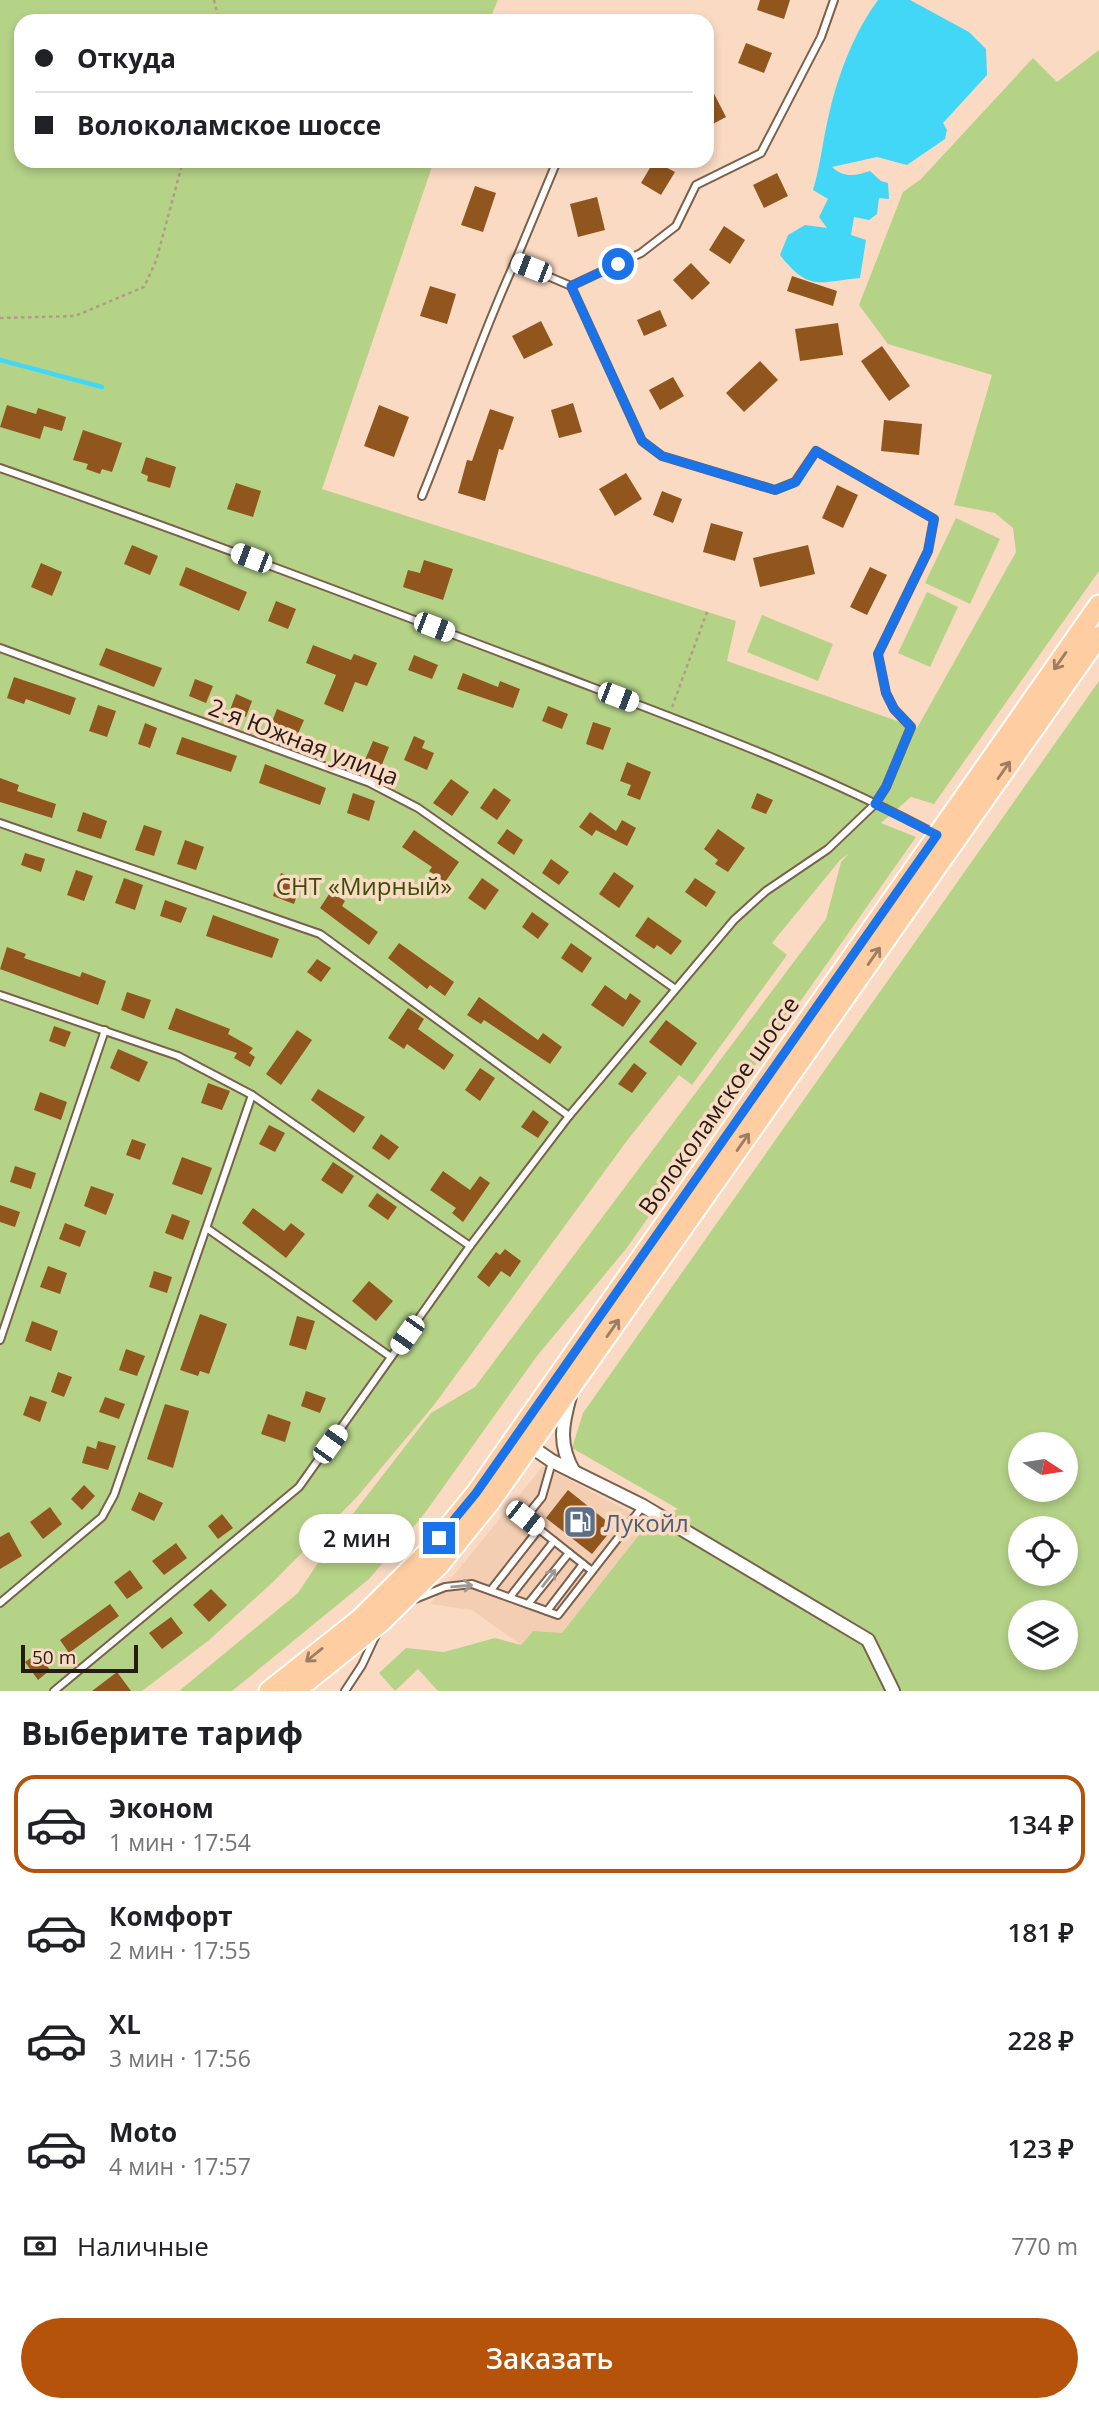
<!DOCTYPE html>
<html lang="ru">
<meta charset="utf-8">
<style>
body{margin:0;font-family:"Open Sans",sans-serif;background:#f2f2f2;color:#202124;height:100vh;display:flex;flex-direction:column;font-size:26px;white-space:nowrap}
*{box-sizing:border-box;margin:0}
p{font-size:23px;color:#757577}
.icon{flex:none;width:38px;height:38px;fill:none;stroke:currentColor;stroke-width:2;stroke-linecap:round;stroke-linejoin:round}
.map{position:relative;height:1691px;overflow:hidden}
.sheet{display:flex;flex-direction:column;background:#fff;flex:1}
.sheet>*{flex:none}
.hud{position:absolute;left:14px;top:14px;width:700px;height:154px;border-radius:21px;box-shadow:0 4px 10px #0003;display:grid;align-content:center;height:154px;padding:0 21px;background:#fff}
.needle{width:46px;rotate:102deg}
.tools{position:absolute;left:1008px;top:1432px;display:grid;gap:14px}
.tools a{display:grid;place-items:center;width:70px;height:70px;border-radius:50%;background:#fff;box-shadow:0 4px 10px #0003;font-size:35px}
.scale{position:absolute;left:21px;bottom:18px;width:117px;box-sizing:border-box;padding-left:7px;border:4px solid #271c13;border-top:0;font-size:19px;line-height:24px;white-space:nowrap;color:#271c13;-webkit-text-stroke:5px #fadac3;paint-order:stroke}
.end{position:absolute;width:32px;height:32px;margin:-16px;border:9px solid #1a73e8;background:#fff;box-shadow:0 0 0 4px #fff}
.from{border-radius:50%}
.bubble{position:absolute;height:49px;border-radius:24px;background:#fff;box-shadow:0 4px 10px #0003;font-size:23px;font-weight:600;line-height:49px;text-align:center}
.car{position:absolute;width:21px;height:42px;margin:-21px -10px;border-radius:9px;box-shadow:0 0 5px 2px #0007;background:linear-gradient(#fff 24%,#345 0 40%,#fff 0 76%,#345 0 86%,#fff 0)}
.hud b{display:flex;align-items:center;gap:24px;height:66px;font-size:26px}
.hud b+b{border-top:2px solid #e0e0e0}
.hud i{width:18px;height:18px;background:#202124}
ul{padding:0;list-style:none}
li{display:flex;align-items:center;gap:21px;height:98px;margin:0 14px 10px;padding:0 7px;border:4px solid transparent;border-radius:21px}
li div{flex:1}
li b{display:block;font-size:26px}
li em{font-style:normal;font-weight:600}
li.on{border-color:#b45309}
li>.icon{width:63px;height:63px;stroke-width:1.5}
h2{padding:0 21px;font-size:32px;line-height:84px}
.pay{display:flex;align-items:center;gap:18px;height:77px;padding:0 21px;font-size:26px}
.pay p{margin-inline-start:auto}
.cta{display:flex;gap:14px;margin-top:auto;padding:14px 21px}
.cta a{flex:1;height:80px;border-radius:42px;background:#b45309;color:#fff;font-size:28px;font-weight:600;line-height:80px;text-align:center}
.map>svg:first-child{display:block}
</style>
<div class="map">
<svg width="1099" height="1691" viewBox="0 0 1099 1691">
<rect width="100%" height="100%" fill="#fadac3"/>
<path fill="#f4ceb3" d="M543,1466L649,1522L562,1634L533,1631L521,1645L472,1610L430,1604Z"/>
<g fill="#b5d387" fill-rule="evenodd">
<path d="M0,0H498L489,21H21V161H434L322,489L736,621L727,661L917,728L1016,552L1013,528L995,513L954,505L992,375L888,344L859,305L903,192L921,179L1033,58L1057,82L1099,50V571L934,804L911,797L881,823L916,837L626,1249L537,1356L422,1517L369,1579L232,1691H179L298,1593L335,1537L431,1413L475,1387L826,919L841,862L849,853L840,860L772,943L787,955L692,1085L679,1075L626,1142L434,1405L357,1497L272,1583L208,1641L142,1691H0Z"/>
<path d="M956,518L1000,539L970,604L925,583Z"/>
<path d="M927,592L958,607L930,667L898,653Z"/>
<path d="M762,615L833,644L818,681L747,652Z"/>
<path d="M1099,681V1691H438L418,1669L395,1691L379,1673L406,1648L444,1652L495,1638L521,1645L533,1631L562,1633L649,1522L678,1509L572,1448L583,1413ZM1020,1444H1066V1489H1020ZM1020,1528H1066V1573H1020ZM1020,1612H1066V1657H1020Z"/>
</g>
<path fill="#43d7f7" d="M878,0H910L969,32L986,49L987,75L943,123L947,130L945,139L907,165L877,157L832,167C844,178 855,176 870,171L881,181L888,183L889,199L879,198L877,214L869,220L854,217L851,235L866,240L860,278C819,282 809,292 780,255L788,235L805,225L827,228L819,217L828,199L813,190C821,164 823,137 830,110C839,72 855,31 878,0Z"/>
<g fill="none" stroke-linecap="round" stroke-linejoin="round">
<path stroke="#43d7f7" stroke-width="4.5" d="M0,360L102,387"/>
</g>
<g fill="#90561e">
<path d="M760,0H790L784,19L757,10Z"/>
<path d="M746,43L772,53L764,73L738,63Z"/>
<path d="M707,80L726,117L707,127Z"/>
<path d="M654,161L675,172L661,195L641,183Z"/>
<path d="M777,173L788,196L764,208L753,185Z"/>
<path d="M475,186L496,193L483,232L461,225Z"/>
<path d="M597,197L605,230L578,237L570,204Z"/>
<path d="M724,226L745,240L730,264L709,250Z"/>
<path d="M691,263L710,283L692,300L673,280Z"/>
<path d="M792,276L837,291L833,306L787,291Z"/>
<path d="M430,286L456,294L447,324L420,316Z"/>
<path d="M660,310L667,326L644,336L637,320Z"/>
<path d="M541,321L553,345L524,359L512,336Z"/>
<path d="M838,323L843,355L800,361L795,329Z"/>
<path d="M882,346L910,386L889,401L861,361Z"/>
<path d="M760,361L778,380L744,412L726,393Z"/>
<path d="M673,377L684,396L660,410L649,390Z"/>
<path d="M573,403L582,432L559,438L551,410Z"/>
<path d="M7,405L36,414L38,408L66,417L62,431L44,426L40,439L0,427Z"/>
<path d="M379,405L409,417L394,457L364,446Z"/>
<path d="M490,409L514,417L503,450L499,449L485,501L458,493L467,460L472,461Z"/>
<path d="M884,420L922,424L919,455L881,451Z"/>
<path d="M83,430L122,443L112,472L102,469L100,474L86,469L88,464L73,460Z"/>
<path d="M146,457L176,467L170,488L147,481L148,476L141,473Z"/>
<path d="M626,473L642,499L615,516L599,489Z"/>
<path d="M236,483L261,491L253,517L227,509Z"/>
<path d="M837,485L858,495L843,528L822,518Z"/>
<path d="M662,491L682,499L673,523L653,515Z"/>
<path d="M711,523L743,532L735,561L703,552Z"/>
<path d="M132,545L158,556L150,575L124,564Z"/>
<path d="M808,545L815,574L760,587L753,558Z"/>
<path d="M424,560L453,569L443,600L403,587L408,570L420,573Z"/>
<path d="M41,563L62,572L52,596L31,587Z"/>
<path d="M186,567L247,592L239,611L179,585Z"/>
<path d="M870,567L887,575L867,615L850,607Z"/>
<path d="M276,601L296,609L288,629L268,621Z"/>
<path d="M313,645L351,660L354,654L377,663L367,686L355,682L343,712L324,704L336,675L306,663Z"/>
<path d="M106,648L162,668L154,687L99,665Z"/>
<path d="M414,655L438,665L432,679L408,670Z"/>
<path d="M463,673L498,687L500,681L520,689L513,708L457,689Z"/>
<path d="M14,677L76,698L70,715L26,699L24,704L7,698Z"/>
<path d="M195,679L213,686L206,703L189,696Z"/>
<path d="M236,694L252,701L246,717L230,710Z"/>
<path d="M98,705L116,711L107,737L89,731Z"/>
<path d="M548,706L568,714L562,729L542,721Z"/>
<path d="M277,709L304,720L294,743L268,732Z"/>
<path d="M593,722L611,728L603,750L586,744Z"/>
<path d="M145,723L157,728L150,748L138,744Z"/>
<path d="M414,736L425,741L422,748L434,753L427,770L404,760Z"/>
<path d="M182,737L237,756L231,772L176,754Z"/>
<path d="M373,741L389,747L381,767L365,760Z"/>
<path d="M627,762L651,772L640,800L627,795L631,785L620,781Z"/>
<path d="M265,764L326,788L320,805L259,783Z"/>
<path d="M0,778L19,785L17,791L56,804L52,818L0,802Z"/>
<path d="M451,779L469,792L452,816L433,803Z"/>
<path d="M494,788L511,800L497,820L480,808Z"/>
<path d="M353,793L375,801L369,821L347,813Z"/>
<path d="M757,793L773,800L766,814L751,808Z"/>
<path d="M83,812L107,821L101,839L77,831Z"/>
<path d="M590,812L616,831L622,820L636,828L627,846L596,830L592,836L579,827Z"/>
<path d="M144,825L162,831L154,856L135,850Z"/>
<path d="M507,829L523,840L514,855L497,843Z"/>
<path d="M718,829L745,848L728,872L715,864L718,860L704,849Z"/>
<path d="M414,830L459,862L445,882L429,871L432,867L402,847Z"/>
<path d="M185,840L204,847L196,870L177,864Z"/>
<path d="M25,853L45,859L41,872L21,865Z"/>
<path d="M551,859L569,872L559,885L542,873Z"/>
<path d="M76,870L93,876L84,901L67,895Z"/>
<path d="M614,872L634,886L619,908L599,894Z"/>
<path d="M281,873L302,881L294,904L273,896Z"/>
<path d="M124,878L143,885L135,910L115,903Z"/>
<path d="M482,878L499,890L485,910L468,898Z"/>
<path d="M695,878L716,892L706,907L685,892Z"/>
<path d="M331,891L345,901L342,906L378,932L369,945L320,908Z"/>
<path d="M165,900L187,908L181,923L160,916Z"/>
<path d="M532,912L549,924L538,939L522,927Z"/>
<path d="M213,915L279,939L272,958L206,936Z"/>
<path d="M648,917L682,941L671,955L657,945L654,949L635,936Z"/>
<path d="M399,943L454,982L445,996L430,985L427,989L388,958Z"/>
<path d="M571,943L592,958L582,973L561,958Z"/>
<path d="M7,947L26,954L24,958L80,977L82,972L106,981L98,1005L0,969Z"/>
<path d="M317,959L331,968L321,982L307,972Z"/>
<path d="M605,985L626,1000L630,993L641,1001L623,1027L591,1005Z"/>
<path d="M127,992L151,1000L144,1019L121,1010Z"/>
<path d="M479,997L538,1040L543,1033L562,1047L550,1064L484,1020L481,1024L467,1015Z"/>
<path d="M176,1008L230,1029L228,1034L253,1048L249,1053L255,1057L250,1067L234,1058L237,1053L168,1029Z"/>
<path d="M408,1008L424,1019L418,1029L454,1055L444,1070L407,1044L404,1049L388,1038Z"/>
<path d="M666,1020L697,1043L681,1066L649,1042Z"/>
<path d="M54,1026L71,1032L65,1047L49,1041Z"/>
<path d="M297,1030L312,1040L281,1085L266,1074Z"/>
<path d="M118,1049L148,1062L139,1082L110,1068Z"/>
<path d="M634,1063L647,1073L632,1093L618,1084Z"/>
<path d="M480,1068L495,1078L480,1101L465,1090Z"/>
<path d="M208,1083L230,1091L222,1110L201,1103Z"/>
<path d="M318,1089L365,1117L354,1133L311,1100Z"/>
<path d="M40,1092L67,1102L61,1120L34,1110Z"/>
<path d="M533,1110L549,1122L538,1138L521,1127Z"/>
<path d="M269,1125L285,1133L275,1152L259,1144Z"/>
<path d="M381,1134L399,1147L389,1160L372,1148Z"/>
<path d="M132,1139L146,1144L140,1160L126,1155Z"/>
<path d="M182,1157L212,1168L202,1195L172,1184Z"/>
<path d="M333,1162L354,1176L342,1194L321,1180Z"/>
<path d="M15,1166L36,1173L31,1189L10,1182Z"/>
<path d="M443,1171L470,1190L480,1176L490,1183L463,1222L452,1213L456,1208L430,1190Z"/>
<path d="M91,1186L114,1194L106,1215L84,1206Z"/>
<path d="M377,1193L397,1207L388,1220L368,1206Z"/>
<path d="M0,1205L20,1212L15,1227L0,1222Z"/>
<path d="M253,1208L284,1231L291,1223L305,1234L286,1258L242,1223Z"/>
<path d="M172,1214L190,1221L183,1240L165,1233Z"/>
<path d="M65,1223L86,1231L80,1247L59,1239Z"/>
<path d="M505,1249L521,1261L510,1277L501,1271L489,1287L477,1277L496,1252L500,1255Z"/>
<path d="M48,1266L67,1273L60,1294L40,1287Z"/>
<path d="M154,1271L172,1277L167,1293L149,1287Z"/>
<path d="M369,1281L393,1301L376,1321L352,1301Z"/>
<path d="M200,1314L227,1324L209,1374L200,1371L198,1376L180,1370Z"/>
<path d="M297,1316L315,1321L306,1350L289,1345Z"/>
<path d="M32,1321L58,1331L51,1351L25,1341Z"/>
<path d="M126,1349L145,1356L137,1376L119,1370Z"/>
<path d="M58,1372L72,1377L64,1397L51,1392Z"/>
<path d="M306,1391L326,1398L320,1413L301,1406Z"/>
<path d="M30,1396L47,1402L40,1422L23,1415Z"/>
<path d="M105,1397L125,1404L119,1419L99,1412Z"/>
<path d="M165,1404L189,1411L173,1468L147,1459Z"/>
<path d="M268,1414L291,1422L285,1442L261,1434Z"/>
<path d="M98,1441L116,1446L108,1470L82,1463L87,1446L96,1449Z"/>
<path d="M84,1485L95,1496L82,1510L71,1499Z"/>
<path d="M568,1490L614,1527L592,1554L546,1518Z"/>
<path d="M139,1492L163,1503L154,1521L131,1510Z"/>
<path d="M50,1507L62,1524L43,1539L30,1522Z"/>
<path d="M222,1514L233,1528L218,1539L208,1526Z"/>
<path d="M9,1532L22,1556L0,1569V1537Z"/>
<path d="M176,1543L187,1558L164,1575L152,1561Z"/>
<path d="M130,1570L143,1588L127,1599L114,1582Z"/>
<path d="M211,1589L227,1605L209,1622L193,1605Z"/>
<path d="M110,1604L119,1616L69,1653L60,1640Z"/>
<path d="M171,1617L183,1633L162,1649L149,1633Z"/>
<path d="M38,1653L50,1670L38,1680L25,1662Z"/>
<path d="M117,1672L131,1691H92Z"/>
</g>
<g fill="none" stroke-linecap="round" stroke-linejoin="round">
<defs>
<g id="service">
<path d="M515,262L557,161"/>
<path d="M0,468C178,530 354,597 531,664C667,716 807,765 935,834"/>
<path d="M422,496C454,418 480,338 515,262L571,286"/>
<path d="M0,648L370,783L418,808L674,988"/>
<path d="M0,823L320,934L569,1116"/>
<path d="M0,995L178,1056L252,1095L470,1246"/>
<path d="M208,1229L391,1357"/>
<path d="M0,1340L105,1030"/>
<path d="M552,1462L542,1497L525,1518L592,1571"/>
<path d="M491,1590L539,1529"/>
<path d="M510,1597L554,1541"/>
<path d="M415,1599L445,1587L472,1584L558,1615L643,1506"/>
<path d="M0,1603L102,1517L114,1495L252,1095"/>
<path d="M528,1604L569,1553"/>
<path d="M547,1611L583,1564"/>
<path d="M54,1691L299,1487L470,1246L569,1116L734,920L766,891L828,849L875,804L886,787L911,727L894,709L886,693L878,654L928,551L934,519L816,451L795,482L775,490L662,456L642,441L571,286L641,253L676,226L696,185L761,153L821,37L834,0"/>
<path d="M345,1691L362,1665L376,1635"/>
</g>
<g id="minor">
<path d="M570,1396C562,1425 558,1445 574,1472"/>
<path d="M523,1441L552,1461L643,1506L868,1640L893,1691"/>
</g>
<g id="primary">
<path d="M269,1691L360,1619L425,1555L476,1493L1099,605"/>
<path d="M295,1691L381,1622L439,1565L490,1502L1099,636"/>
</g>
</defs>
<use href="#service" stroke="#7b604b" stroke-width="10"/>
<use href="#minor" stroke="#7b604b" stroke-width="16"/>
<use href="#primary" stroke="#fff" stroke-width="23"/>
<g stroke="#b39a88" stroke-width="2.5" stroke-dasharray="3.5 3.5" stroke-linecap="butt">
<path d="M214,0L219,21"/>
<path d="M0,318L75,316L144,287L156,261L183,161"/>
<path d="M672,707L707,612"/>
</g>
<use href="#service" stroke="#fff" stroke-width="6"/>
<use href="#minor" stroke="#fff" stroke-width="12"/>
<use href="#primary" stroke="#fecea2" stroke-width="19"/>
</g>
<defs><path id="oneway-shaft" d="M-6 0H5M1.5-3L5.5 0L1.5 3" fill="none" stroke-width="1.6" stroke-linecap="round" stroke-linejoin="round" transform="scale(1.75)"/></defs>
<g stroke="#9d7e62">
<use href="#oneway-shaft" transform="translate(1060 661) rotate(125)"/>
<use href="#oneway-shaft" transform="translate(1004 770) rotate(-55)"/>
<use href="#oneway-shaft" transform="translate(874 956) rotate(-55)"/>
<use href="#oneway-shaft" transform="translate(743 1142) rotate(-55)"/>
<use href="#oneway-shaft" transform="translate(613 1328) rotate(-55)"/>
<use href="#oneway-shaft" transform="translate(314 1655) rotate(141)"/>
</g>
<g stroke="#9e9995">
<use href="#oneway-shaft" transform="translate(549 1578) rotate(-52)"/>
<use href="#oneway-shaft" transform="translate(462 1586) rotate(-5)"/>
</g>
<g fill="none" stroke-linecap="round" stroke-linejoin="round">
<path stroke="#1a73e8" stroke-width="9" d="M439,1538L476,1493L937,835L875,804L886,787L911,727L894,709L886,693L878,654L928,551L934,519L816,451L796,482L775,490L662,456L642,441L571,286L618,264"/>
</g>
<defs>
<symbol id="fuel-square" viewBox="-11 -11 22 22"><rect x="-9" y="-9" width="18" height="18" rx="4" fill="#5c6f8a" stroke="#fadac3"/><path d="M-5.5-6h7V0h2V4h1.3V-2.5L3-4.5l.8-.8L6-3V5H2.5V1h-1V6h-7ZM-4.2-4.7v3.2H.2V-4.7Z" fill="#fff"/></symbol>
</defs>
<g fill-rule="evenodd">
<use href="#fuel-square" x="561" y="1503" width="38" height="38"/>
</g>
<g text-anchor="middle" dominant-baseline="central" stroke-width="7" stroke-linejoin="round" paint-order="stroke">
<g font-size="24" fill="#271c13" stroke="#fadac3">
<text transform="translate(304 741) rotate(21)">2-я Южная улица</text>
<text transform="translate(718 1105) rotate(-55)">Волоколамское шоссе</text>
</g>
<g font-size="24" fill="#394e07" stroke="#fadac3">
<text x="364" y="885">СНТ «Мирный»</text>
</g>
<g font-size="24" fill="#4e5e75" stroke="#fadac3" text-anchor="start">
<text x="604" y="1522">Лукойл</text>
</g>
</g>
</svg>
<div class="tools">
<a><svg class="needle" viewBox="-14 -14 28 28"><path d="M0-13l5 13h-10z" fill="#e53935"/><path d="M0 13l5-13h-10z" fill="#757577"/></svg></a>
<a><svg class="icon" aria-label="locate" viewBox="0 0 24 24"><circle cx="12" cy="12" r="6"/><path d="M12 2v4M12 18v4M2 12h4M18 12h4"/></svg></a>
<a><svg class="icon" aria-label="layers" viewBox="0 0 24 24"><path d="M12 4l9 5-9 5-9-5zM3 14l9 5 9-5"/></svg></a>
</div>
<div class="scale">50 m</div>
<i class="end from" style="left:618px;top:264px"></i>
<i class="end" style="left:439px;top:1538px"></i>
<div class="bubble" style="left:299px;top:1514px;width:116px">2 мин</div>
<i class="car" style="left:531px;top:268px;rotate:291deg"></i>
<i class="car" style="left:251px;top:558px;rotate:291deg"></i>
<i class="car" style="left:434px;top:627px;rotate:111deg"></i>
<i class="car" style="left:618px;top:697px;rotate:111deg"></i>
<i class="car" style="left:407px;top:1335px;rotate:215deg"></i>
<i class="car" style="left:330px;top:1444px;rotate:36deg"></i>
<i class="car" style="left:525px;top:1518px;rotate:128deg"></i>
<div class="hud">
<b><i class="from"></i>Откуда</b>
<b><i></i>Волоколамское шоссе</b>
</div>
</div>
<section class="sheet">
<h2>Выберите тариф</h2>
<ul>
<li class="on"><svg class="icon" aria-label="car" viewBox="0 0 24 24"><path d="M5 17H2v-5l4-1 3-4h7l3 4 3 1v5h-3M9 17h6M6 11h13"/><circle cx="7" cy="17" r="2"/><circle cx="17" cy="17" r="2"/></svg><div><b>Эконом</b><p>1 мин · 17:54</p></div><em>134 ₽</em></li>
<li><svg class="icon" aria-label="car" viewBox="0 0 24 24"><path d="M5 17H2v-5l4-1 3-4h7l3 4 3 1v5h-3M9 17h6M6 11h13"/><circle cx="7" cy="17" r="2"/><circle cx="17" cy="17" r="2"/></svg><div><b>Комфорт</b><p>2 мин · 17:55</p></div><em>181 ₽</em></li>
<li><svg class="icon" aria-label="car" viewBox="0 0 24 24"><path d="M5 17H2v-5l4-1 3-4h7l3 4 3 1v5h-3M9 17h6M6 11h13"/><circle cx="7" cy="17" r="2"/><circle cx="17" cy="17" r="2"/></svg><div><b>XL</b><p>3 мин · 17:56</p></div><em>228 ₽</em></li>
<li><svg class="icon" aria-label="car" viewBox="0 0 24 24"><path d="M5 17H2v-5l4-1 3-4h7l3 4 3 1v5h-3M9 17h6M6 11h13"/><circle cx="7" cy="17" r="2"/><circle cx="17" cy="17" r="2"/></svg><div><b>Moto</b><p>4 мин · 17:57</p></div><em>123 ₽</em></li>
</ul>
<div class="pay"><svg class="icon" aria-label="cash" viewBox="0 0 24 24"><path d="M3 7h18v10H3z"/><circle cx="12" cy="12" r="2"/></svg>Наличные<p>770 m</p></div>
<div class="cta"><a>Заказать</a></div>
</section>
